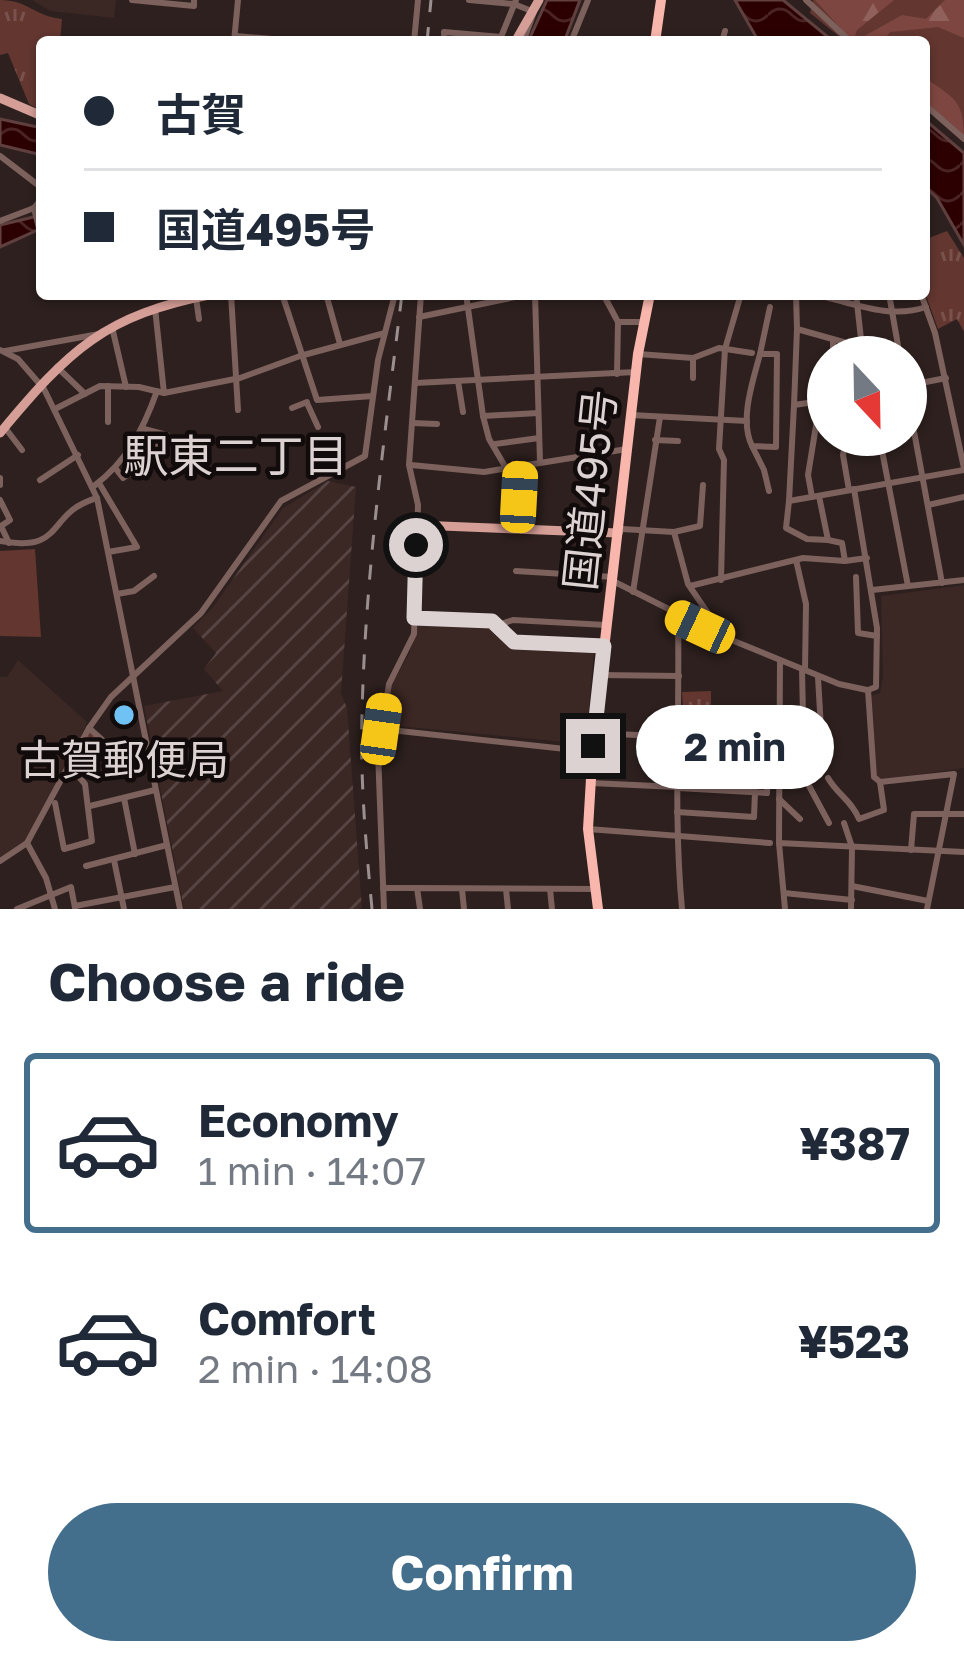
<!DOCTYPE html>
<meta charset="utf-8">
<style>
body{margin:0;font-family:"Golos Text","Noto Sans JP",sans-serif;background:#f6f6f7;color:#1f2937;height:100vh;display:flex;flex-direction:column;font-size:45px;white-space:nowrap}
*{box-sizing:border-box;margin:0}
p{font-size:39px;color:#747a83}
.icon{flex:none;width:66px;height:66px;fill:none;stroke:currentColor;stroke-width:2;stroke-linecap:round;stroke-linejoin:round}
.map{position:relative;height:909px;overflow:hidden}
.side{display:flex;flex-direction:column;background:#fff;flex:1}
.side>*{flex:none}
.banner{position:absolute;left:36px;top:36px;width:894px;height:264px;border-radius:12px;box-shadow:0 3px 9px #0004;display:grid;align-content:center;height:264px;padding:0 48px;background:#fff}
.needle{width:78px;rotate:158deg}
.fabs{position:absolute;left:807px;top:336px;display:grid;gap:24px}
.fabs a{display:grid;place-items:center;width:120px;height:120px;border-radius:50%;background:#fff;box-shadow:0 3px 9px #0004;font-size:60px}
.end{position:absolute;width:54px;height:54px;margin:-27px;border:15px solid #dbd2d1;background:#111;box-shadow:0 0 0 6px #111}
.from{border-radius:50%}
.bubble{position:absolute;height:84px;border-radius:42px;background:#fff;box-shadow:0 3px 9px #0004;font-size:39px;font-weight:700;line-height:84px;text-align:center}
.car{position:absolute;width:36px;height:72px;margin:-36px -18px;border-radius:15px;box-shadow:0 0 9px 3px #0007;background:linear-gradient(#f5c518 24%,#345 0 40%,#f5c518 0 76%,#345 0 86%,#f5c518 0)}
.banner b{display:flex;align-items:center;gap:42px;height:114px;font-size:45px}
.banner b+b{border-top:3px solid #e0e1e3}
.banner i{width:30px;height:30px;background:#1f2937}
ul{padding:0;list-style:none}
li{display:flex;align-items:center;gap:36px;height:180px;margin:0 24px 18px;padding:0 24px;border:6px solid transparent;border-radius:12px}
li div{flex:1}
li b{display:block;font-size:45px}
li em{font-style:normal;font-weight:700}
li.on{border-color:#436e8c}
li>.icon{width:108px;height:108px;stroke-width:1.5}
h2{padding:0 48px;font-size:54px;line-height:144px}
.cta{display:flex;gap:24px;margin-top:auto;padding:24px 48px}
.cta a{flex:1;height:138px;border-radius:72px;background:#436e8c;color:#fff;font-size:48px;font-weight:700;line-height:138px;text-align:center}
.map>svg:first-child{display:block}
</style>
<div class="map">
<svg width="964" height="909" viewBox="0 0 964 909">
<defs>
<pattern id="industrial-furrows" width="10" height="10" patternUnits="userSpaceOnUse" patternTransform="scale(3)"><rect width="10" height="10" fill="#3b2724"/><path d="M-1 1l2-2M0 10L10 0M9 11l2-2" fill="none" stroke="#574543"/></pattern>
<pattern id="forest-firs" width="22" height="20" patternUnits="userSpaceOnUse" patternTransform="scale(3)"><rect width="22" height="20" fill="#7e4640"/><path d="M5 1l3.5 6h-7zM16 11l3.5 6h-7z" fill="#90605b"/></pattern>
<pattern id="park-tufts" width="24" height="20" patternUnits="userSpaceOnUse" patternTransform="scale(3)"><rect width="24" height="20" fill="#633630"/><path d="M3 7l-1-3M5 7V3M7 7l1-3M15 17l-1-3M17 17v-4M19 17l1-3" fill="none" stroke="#79524d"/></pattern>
<pattern id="water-waves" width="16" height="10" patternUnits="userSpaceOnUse" patternTransform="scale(3)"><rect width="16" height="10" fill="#2c0000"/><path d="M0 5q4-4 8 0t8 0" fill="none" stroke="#4a2424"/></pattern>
</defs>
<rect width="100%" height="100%" fill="#2d201e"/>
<g fill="#3b2724">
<path d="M32,0H116L114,18L50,11Z"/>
<path d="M964,585V768L881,780L877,776L871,696L880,693L883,676L881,596Z"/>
<path d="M419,622L491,626L510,646L594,650L586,744L387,725L392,683L409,654Z"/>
<path d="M18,660L87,722L53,798L24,843L0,859V677H7Z"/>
</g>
<path fill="url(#industrial-furrows)" d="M328,481L356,487L341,693L347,708L362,909H184L144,706L223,691L204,669L216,653L193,628L214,606L283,508Z"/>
<g fill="#633630">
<path d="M813,0H964V136L924,104V42H846L810,13Z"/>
<path d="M35,549L41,637L0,636V551Z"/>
</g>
<g fill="url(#forest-firs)">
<path d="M815,0H894L857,30L855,36L861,38L902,15L926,19L945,0H964V38L938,27L890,32L882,42H853Z"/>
<path d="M924,77C955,99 964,100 964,139L924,99Z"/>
</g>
<g fill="url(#park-tufts)">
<path d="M0,0C28,0 34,16 62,19L60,42H42V111L29,104L8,53L0,55Z"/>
<path d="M947,231L964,258V332L957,319L938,329L924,290V240Z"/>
<path d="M711,691V725L684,723L682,692Z"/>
<path d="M91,731L110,749L105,781L78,755Z"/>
</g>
<g fill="url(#water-waves)" stroke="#603f3f" stroke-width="3">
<path d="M547,0H580L564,42H528Z"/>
<path d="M735,0H783L834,42H759Z"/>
<path d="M0,119L42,128V155L0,145Z"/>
<path d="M924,119L964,153V245L937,198L924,186Z"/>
<path d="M42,215V228L0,247V225Z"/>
</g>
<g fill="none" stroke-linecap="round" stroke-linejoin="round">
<g stroke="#7c615d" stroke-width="6">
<path d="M132,0L194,6V0"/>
<path d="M469,0L514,4L534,12L523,42"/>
<path d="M806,0L851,42"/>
<path d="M235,36L309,42"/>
<path d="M62,42V39L99,42"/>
<path d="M234,42L238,0"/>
<path d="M414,42L418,0"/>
<path d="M444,42V32L501,37"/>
<path d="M499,42L516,0"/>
<path d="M571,42L588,0"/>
<path d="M722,42L725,31"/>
<path d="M924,104L964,139"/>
<path d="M0,156L42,188"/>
<path d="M34,208L42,240"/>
<path d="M0,221L34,208L42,198"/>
<path d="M166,294L176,302"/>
<path d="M231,294L238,410"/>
<path d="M282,294L317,400L373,396"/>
<path d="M326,294L340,344"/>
<path d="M466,294L483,416L489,439L506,468"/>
<path d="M535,294L540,462"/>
<path d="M603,294L618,322L617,374"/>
<path d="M796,294L797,329L861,347"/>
<path d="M813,294C851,302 888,320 926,307"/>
<path d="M856,294L863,357"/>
<path d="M889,294L900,357"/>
<path d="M921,294L935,333L964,468"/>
<path d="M196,298L199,319"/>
<path d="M155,308L164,393"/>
<path d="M419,317L530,294"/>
<path d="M618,322H644"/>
<path d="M112,327L126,387"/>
<path d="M833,340V357"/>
<path d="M0,350L18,359L44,389L97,498L180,909"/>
<path d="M5,351L99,334"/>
<path d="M638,354L693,358L719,348L752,353"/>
<path d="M760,354H777L776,447L752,446C739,420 753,381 760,354Z"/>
<path d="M760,354L770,307"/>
<path d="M693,358V378"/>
<path d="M57,367L85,394"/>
<path d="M458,381L463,412"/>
<path d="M415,383L636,372"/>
<path d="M906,386L946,378"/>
<path d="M906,388L942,583"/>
<path d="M828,400L794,405L789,501L964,470"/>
<path d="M307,403L318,427"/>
<path d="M794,405L797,329"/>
<path d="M292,408L307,402"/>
<path d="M55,409L100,386L139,387L164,393L240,378L300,356L385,333"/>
<path d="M631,415L747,421"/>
<path d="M483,416L538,413"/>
<path d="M108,422V386"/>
<path d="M412,423L437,424"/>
<path d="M6,429L22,450"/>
<path d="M847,435L843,455L849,490"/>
<path d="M879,435L908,586"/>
<path d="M655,440L678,441"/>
<path d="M495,444L539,438"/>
<path d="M752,446L764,470L769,491"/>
<path d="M411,465L484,472L627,449"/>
<path d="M116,469L123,478L129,474L167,435L144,429"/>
<path d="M0,478V485"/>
<path d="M40,480L78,455"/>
<path d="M99,483L137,547L108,552"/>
<path d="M94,486C127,461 143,430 157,391"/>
<path d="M854,489L877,628L876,687L868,690L874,777L880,782L954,774L927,909"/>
<path d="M819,496L828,540L842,543L845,561"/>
<path d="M812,497L808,475L820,401"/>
<path d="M0,500L10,520L1,526L9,543"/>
<path d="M789,501L786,528L807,539L828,540"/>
<path d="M928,505L964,497"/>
<path d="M517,528L520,465"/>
<path d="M674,532L700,526L703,485"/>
<path d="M618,533L622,529L674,532L688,584L722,634"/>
<path d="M0,541C67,553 45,513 97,498"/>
<path d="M796,560L806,604L805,670"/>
<path d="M516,571L613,577"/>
<path d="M856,577L858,633L877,636"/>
<path d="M721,580L724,460L719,449L725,349L741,294"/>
<path d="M613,581L724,637L839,684L867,690"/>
<path d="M690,586L803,558L845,561L867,558"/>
<path d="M872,590L964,580"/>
<path d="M633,592L660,417"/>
<path d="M117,594L134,591L154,576"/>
<path d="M678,616C680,715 673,812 682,909"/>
<path d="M414,618L492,621L498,625L513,620L606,625"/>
<path d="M498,625L514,642L604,646"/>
<path d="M780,661L779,843L785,909"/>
<path d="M802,669L803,716"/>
<path d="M600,675L679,676"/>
<path d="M679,725L761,728"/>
<path d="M89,728L109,746"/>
<path d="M381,729L593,752"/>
<path d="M821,729L822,746"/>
<path d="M780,731L821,729L818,677"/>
<path d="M594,733L679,737"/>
<path d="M780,766H805L808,784L829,823"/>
<path d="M716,773L768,776"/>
<path d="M828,778C837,794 852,801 859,819L884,810L880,782"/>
<path d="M591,783L677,787"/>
<path d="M678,788L767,793L768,761"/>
<path d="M124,798L135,854"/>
<path d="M779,799L800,819"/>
<path d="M55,803L64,849L92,841L85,784L70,766"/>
<path d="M90,806L155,790"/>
<path d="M677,812L754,817L755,792"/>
<path d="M844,823L852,847L851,909"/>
<path d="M588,829L770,843"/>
<path d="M27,843L46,878L55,909"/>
<path d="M779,843L964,852"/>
<path d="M911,850L914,814H964"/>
<path d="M114,860L124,909"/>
<path d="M0,861L27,843L89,728L111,697L201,613L281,501L365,456L378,360L395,294"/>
<path d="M86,866L167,845"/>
<path d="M852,886L928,901"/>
<path d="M383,888H416"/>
<path d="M462,889L464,909"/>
<path d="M506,889L508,909"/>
<path d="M550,889L552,909"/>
<path d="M784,893L852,900"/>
<path d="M75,906L175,887"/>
<path d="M17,909L71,887L75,908"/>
<path d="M384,909L378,752L389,684L414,634L418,505L409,465L421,294"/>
<path d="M420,909L417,888L595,889"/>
</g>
<g stroke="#d59e97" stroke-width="9">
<path d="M515,42L539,0"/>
<path d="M0,98L42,116"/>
<path d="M0,433C69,350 104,315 214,294"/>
<path d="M417,525L618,533"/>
</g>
<g stroke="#f8b6ad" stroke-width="10">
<path d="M655,42L661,0"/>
<path d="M598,909L588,829L593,745L638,354L650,294"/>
</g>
<g stroke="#9b908f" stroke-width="3" stroke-dasharray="15 15" stroke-linecap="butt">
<path d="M427,42L431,0"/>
<path d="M372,909C366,845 360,780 362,716C365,575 385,434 402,294"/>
</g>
</g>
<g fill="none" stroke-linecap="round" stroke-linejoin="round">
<path stroke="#dbd2d1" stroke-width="15" d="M416,545L414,618L492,621L514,642L604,646L593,746"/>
</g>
<circle fill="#70c2f4" stroke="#110b0b" stroke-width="4.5" cx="124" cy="715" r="12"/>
<g text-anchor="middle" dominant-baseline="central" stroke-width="9" stroke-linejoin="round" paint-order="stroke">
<g font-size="42" fill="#dbd2d1" stroke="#110b0b">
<text transform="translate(589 490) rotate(-84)">国道495号</text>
</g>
<g font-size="42" fill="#dbd2d1" stroke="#110b0b">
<text x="124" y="759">古賀郵便局</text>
</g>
<g font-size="45" fill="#dbd2d1" stroke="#110b0b">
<text x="236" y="455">駅東二丁目</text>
</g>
</g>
</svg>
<div class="fabs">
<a><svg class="needle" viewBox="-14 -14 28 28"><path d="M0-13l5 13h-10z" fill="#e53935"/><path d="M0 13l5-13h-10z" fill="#747a83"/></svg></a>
</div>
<i class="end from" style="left:416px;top:545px"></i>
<i class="end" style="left:593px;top:746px"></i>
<div class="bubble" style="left:636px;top:705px;width:198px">2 min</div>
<i class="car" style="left:519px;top:497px;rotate:3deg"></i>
<i class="car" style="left:700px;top:627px;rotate:295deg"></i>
<i class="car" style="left:381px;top:729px;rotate:8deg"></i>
<div class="banner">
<b><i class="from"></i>古賀</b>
<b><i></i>国道495号</b>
</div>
</div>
<section class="side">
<h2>Choose a ride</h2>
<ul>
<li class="on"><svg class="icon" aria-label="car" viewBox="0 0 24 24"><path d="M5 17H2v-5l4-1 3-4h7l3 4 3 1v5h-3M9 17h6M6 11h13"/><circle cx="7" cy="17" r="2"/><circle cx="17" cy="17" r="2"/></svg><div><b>Economy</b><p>1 min · 14:07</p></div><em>¥387</em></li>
<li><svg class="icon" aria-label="car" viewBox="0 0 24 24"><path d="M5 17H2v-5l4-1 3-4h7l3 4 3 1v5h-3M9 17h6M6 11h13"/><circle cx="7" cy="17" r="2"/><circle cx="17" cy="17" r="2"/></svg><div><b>Comfort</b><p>2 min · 14:08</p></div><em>¥523</em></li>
</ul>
<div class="cta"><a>Confirm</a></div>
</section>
